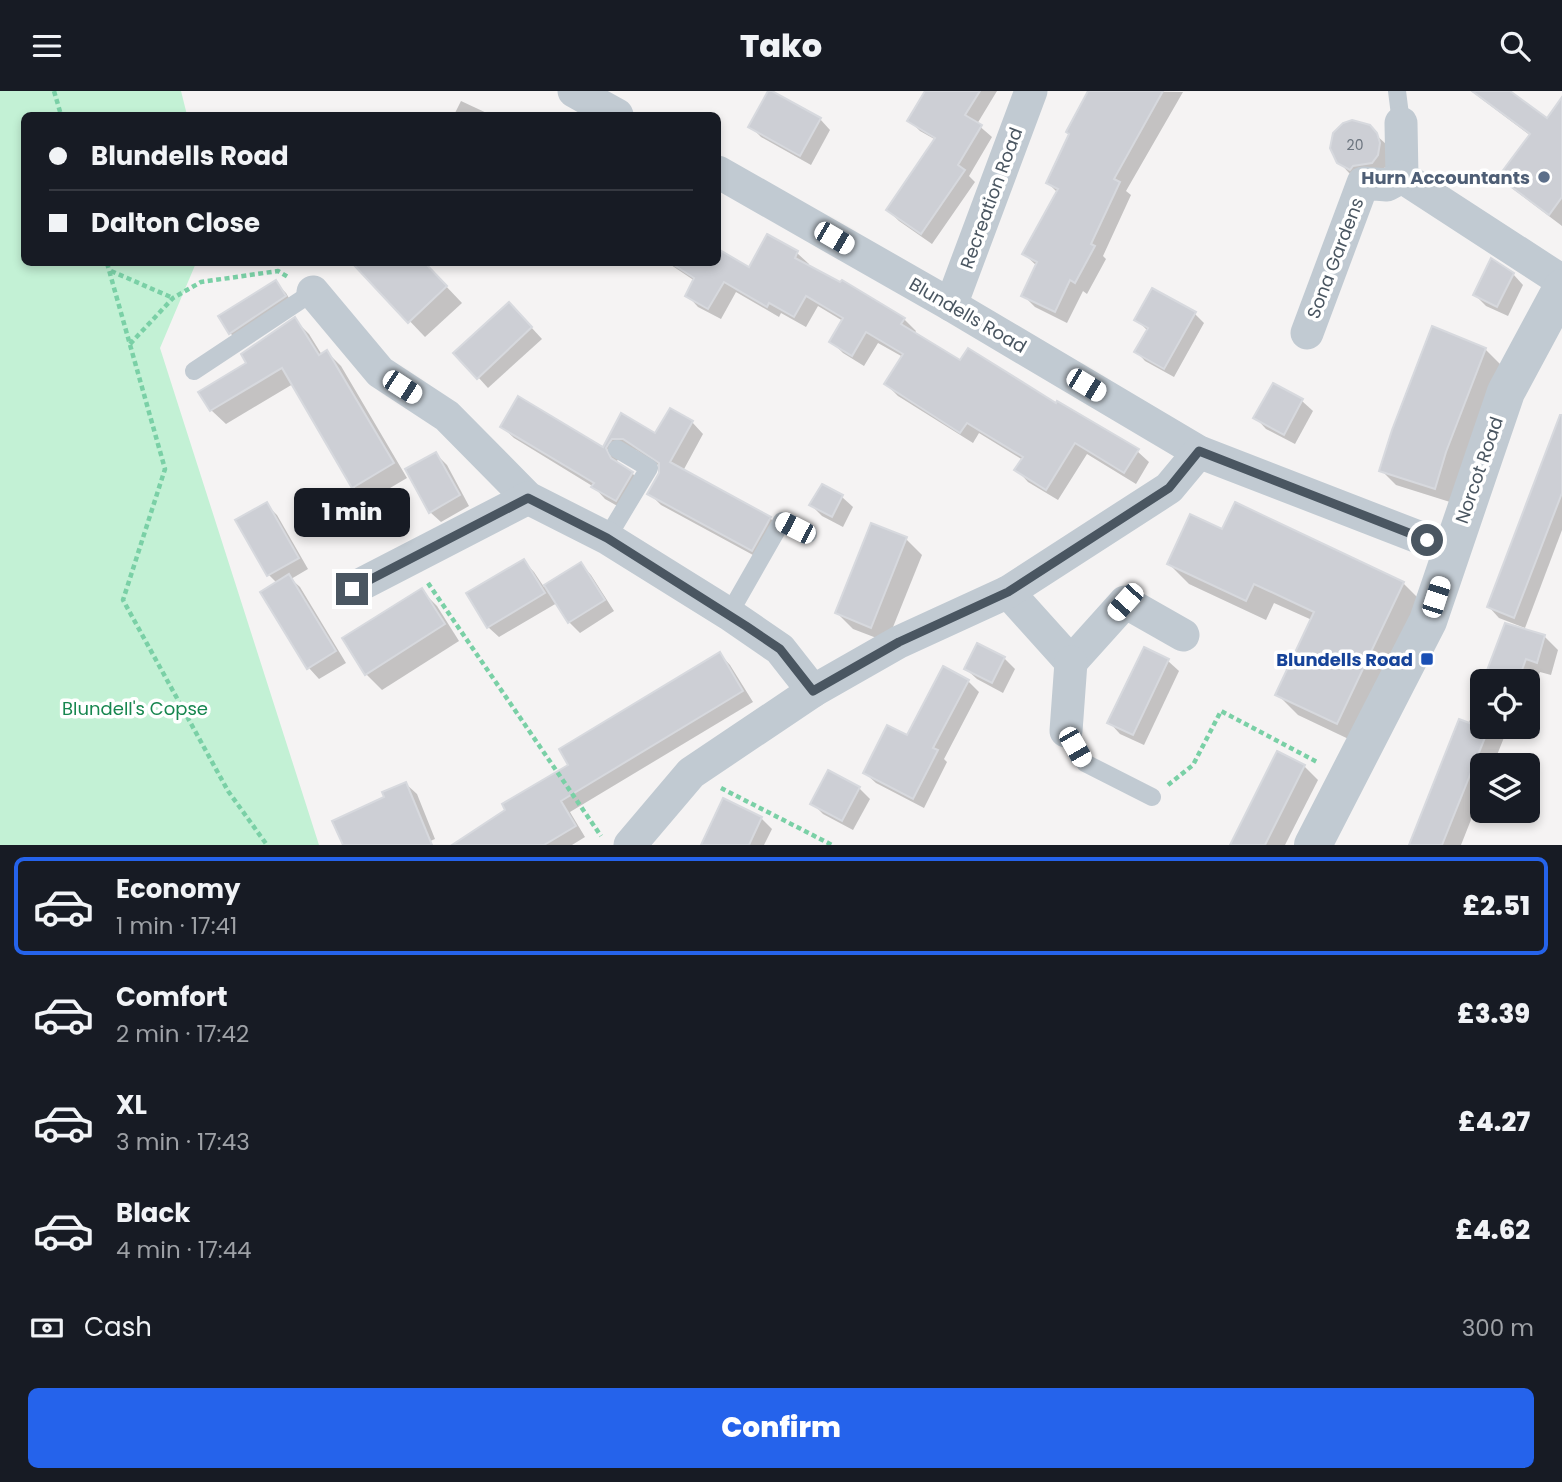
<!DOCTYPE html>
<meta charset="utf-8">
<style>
body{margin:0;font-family:Poppins,sans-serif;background:#242831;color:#f1f3f6;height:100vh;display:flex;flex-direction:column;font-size:26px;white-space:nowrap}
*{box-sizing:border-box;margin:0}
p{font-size:23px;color:#9ea1a6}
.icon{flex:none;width:38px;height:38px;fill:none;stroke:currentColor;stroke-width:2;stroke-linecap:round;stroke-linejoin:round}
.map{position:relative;height:754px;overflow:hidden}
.drawer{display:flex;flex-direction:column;background:#171b24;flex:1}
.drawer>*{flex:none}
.banner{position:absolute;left:21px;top:21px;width:700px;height:154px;border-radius:10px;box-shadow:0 4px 10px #0003;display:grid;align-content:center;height:154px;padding:0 28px;background:#171b24}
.tools{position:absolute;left:1470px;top:578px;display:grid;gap:14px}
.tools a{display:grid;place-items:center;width:70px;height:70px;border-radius:10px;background:#171b24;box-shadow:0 4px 10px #0003;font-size:35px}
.end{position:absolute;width:32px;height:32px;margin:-16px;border:9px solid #4a5661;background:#fff;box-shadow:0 0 0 4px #fff}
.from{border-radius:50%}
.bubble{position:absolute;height:49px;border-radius:10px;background:#171b24;box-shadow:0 4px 10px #0003;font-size:23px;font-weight:800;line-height:49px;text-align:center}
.car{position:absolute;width:21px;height:42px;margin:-21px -10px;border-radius:9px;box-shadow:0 0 5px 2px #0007;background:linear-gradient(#fff 24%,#345 0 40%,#fff 0 76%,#345 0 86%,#fff 0)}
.banner b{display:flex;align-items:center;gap:24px;height:66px;font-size:26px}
.banner b+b{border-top:2px solid #363941}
.banner i{width:18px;height:18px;background:#f1f3f6}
ul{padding:12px 0 0;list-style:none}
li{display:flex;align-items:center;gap:21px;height:98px;margin:0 14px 10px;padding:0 14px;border:4px solid transparent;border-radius:10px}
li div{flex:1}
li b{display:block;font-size:26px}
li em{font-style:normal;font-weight:800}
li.current{border-color:#2563eb}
li>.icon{width:63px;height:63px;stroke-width:1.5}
.pay{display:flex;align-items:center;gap:18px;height:77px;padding:0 28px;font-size:26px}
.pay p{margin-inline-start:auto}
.primary-button{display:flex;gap:14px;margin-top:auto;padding:14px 28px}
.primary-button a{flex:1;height:80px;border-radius:10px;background:#2563eb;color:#fff;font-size:28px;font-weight:800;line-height:80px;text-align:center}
header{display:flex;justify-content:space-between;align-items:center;height:91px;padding:0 28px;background:#171b24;font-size:32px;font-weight:800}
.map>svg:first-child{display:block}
</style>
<header><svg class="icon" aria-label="menu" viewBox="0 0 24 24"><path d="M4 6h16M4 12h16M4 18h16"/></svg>Tako<svg class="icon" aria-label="search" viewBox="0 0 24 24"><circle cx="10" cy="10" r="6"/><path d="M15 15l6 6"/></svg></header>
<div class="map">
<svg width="1562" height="754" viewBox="0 0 1562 754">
<rect width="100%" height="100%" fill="#f5f3f3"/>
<path fill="#c3f1d5" d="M0,0H181L187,24H24V172H196L160,257L319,754H0Z"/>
<g fill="#0003">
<path d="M941,0H997L977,33L992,46L969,85L975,91L932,153L899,130L888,119L936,49L920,40L909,29Z"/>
<path d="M1090,0L1183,1L1126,100L1131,104L1103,165L1106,168L1087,203L1083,200L1067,232L1035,216L1023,204L1037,175L1024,163L1058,102L1048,92Z"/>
<path d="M1471,0H1507L1547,29L1562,9V135L1513,98L1500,85L1531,45Z"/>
<path d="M461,10L491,24H454Z"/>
<path d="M820,28L830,39L811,74L761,46L750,35Z"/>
<path d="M1375,43L1387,54L1388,75L1362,88L1350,83L1339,71Z"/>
<path d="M768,145L797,162L809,173L808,176L904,228L916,240L914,243L961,272L1056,315L1137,360L1149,371L1136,393L1087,363L1058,409L1028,391L1017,379L1023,369L979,342L973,352L898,305L886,293L903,266L878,252L864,275L843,262L831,250L843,230L818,215L806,236L781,222L779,226L736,201L721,228L698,216L687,204L695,190L668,172H718V160L750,178Z"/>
<path d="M366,172H424L462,212L425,246L359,177Z"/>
<path d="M1513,183L1523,194L1508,225L1486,215L1475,204Z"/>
<path d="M275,191L286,202L295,217L241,253L230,242Z"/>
<path d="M1195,223L1204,232L1174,286L1145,270L1136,260L1148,240L1137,229Z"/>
<path d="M520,224L542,248L488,297L478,286Z"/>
<path d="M295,229L309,243L322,264L327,261L341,275L407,387L368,410L354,396L293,293L226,333L211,319L248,272Z"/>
<path d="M1485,258L1500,273L1450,411L1396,394L1381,379Z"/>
<path d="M1273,294L1302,310L1313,320L1295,353L1266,338L1256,327Z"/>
<path d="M1562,324V439L1525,537L1499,527L1489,516Z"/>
<path d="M622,325L656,344L692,331L703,343L683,380L770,427L782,439L764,470L661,414L649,402L661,383V376L636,359H624L617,370L619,374L632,382L644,394L628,421L605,408L594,396L514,347L502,336L603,358Z"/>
<path d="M436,363L447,374L469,415L441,431L430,421Z"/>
<path d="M842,406L853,416L843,436L822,425L811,414Z"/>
<path d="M266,413L277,424L308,478L291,488L300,496L346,572L319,588L309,577L263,502L278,493L269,484Z"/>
<path d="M1223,441L1403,492L1423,512L1357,652L1298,624L1278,604L1312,529L1274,512L1266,529L1189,493L1169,473Z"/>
<path d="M906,448L922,464L887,551L853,538L837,522Z"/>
<path d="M524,470L534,481L544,496L581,473L591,484L614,520L580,542L569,531L557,512L499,546L488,536Z"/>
<path d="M421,499L437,515L459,550L382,599L366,583Z"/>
<path d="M1544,545L1558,559L1551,584L1540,581L1528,612V590H1485Z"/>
<path d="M1145,558L1168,570L1179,580L1144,654L1120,643L1110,632Z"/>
<path d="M720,563L730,574L753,611L570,721L585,746L572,754H455L571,674Z"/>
<path d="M1004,567L1015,578L1003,602L977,588L966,578Z"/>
<path d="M968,590L979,601L944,668L947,671L924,717L876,692L865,682L908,646Z"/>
<path d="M1482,597V635H1519L1516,642L1507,639L1493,674H1482V701L1461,754H1416L1412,751L1468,634Z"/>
<path d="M1278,662L1304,675L1318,689L1285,754H1232Z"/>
<path d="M406,693L417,703L435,748L421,754H345L334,731L386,707Z"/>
<path d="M859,697L870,708L853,739L823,723L812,712Z"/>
<path d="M724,709L761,727L772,738L764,754H703Z"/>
</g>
<g fill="#cdcfd5" stroke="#d7d9de" stroke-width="2">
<path d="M768,0H772L821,27L800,65L748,36Z"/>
<path d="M925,0H980L965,24L982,34L958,74L965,79L921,143L886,119L935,47L907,30Z"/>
<path d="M1088,0H1163L1114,88L1120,91L1091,153L1095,155L1075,192L1070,189L1055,221L1021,205L1037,171L1022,163L1058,98L1046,92L1069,43L1066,41Z"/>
<path d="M1472,0H1510L1547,27L1562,6V106L1549,124L1498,86L1530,43Z"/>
<path d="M1352,29L1370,34L1377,42L1380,52L1378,64L1372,72L1353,75L1350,79L1337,72L1330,57L1333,42L1343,32Z"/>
<path d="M767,143L798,160L795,167L840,191L842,189L905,227L901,233L960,269L968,257L1056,312L1057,310L1139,358L1124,382L1075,352L1046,399L1014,379L1023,366L967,332L960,342L884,293L903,263L866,241L852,265L829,251L843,227L806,205L794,226L769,212L767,216L724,191L708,218L685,205L694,187L671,172H718V158L749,176Z"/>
<path d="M1491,167L1514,182L1497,216L1473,204Z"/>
<path d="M352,172H425L447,195L408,232Z"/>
<path d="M276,189L286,205L229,243L218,225Z"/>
<path d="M1152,197L1196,221L1164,278L1134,261L1148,237L1134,229Z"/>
<path d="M509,211L532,236L477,288L453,262Z"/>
<path d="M295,226L319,264L327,259L394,372L352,397L282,277L210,320L198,301L246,272L241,263Z"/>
<path d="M1432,235L1486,257L1446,361L1435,398L1379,380L1392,339Z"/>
<path d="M1273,292L1303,308L1284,344L1253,327Z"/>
<path d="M518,305L603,356L621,322L655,342L670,317L693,330L670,371L771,426L752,460L647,403L659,382V372L623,348H612L606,357L611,367L633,381L616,410L591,396L594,392L500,336Z"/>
<path d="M1560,324H1562V402L1514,527L1487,516Z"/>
<path d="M436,361L460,404L429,422L405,378Z"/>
<path d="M822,393L843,404L832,426L809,414Z"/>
<path d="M267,411L299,467L267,485L235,429Z"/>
<path d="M1235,411L1404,491L1337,633L1275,604L1314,521L1254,493L1246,510L1167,473L1190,423L1222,438Z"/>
<path d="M871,432L907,446L871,537L835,522Z"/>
<path d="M524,468L545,502L487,537L466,502Z"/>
<path d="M581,471L605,509L568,532L544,494Z"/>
<path d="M289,483L336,560L307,578L260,501Z"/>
<path d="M422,497L445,533L365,584L342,547Z"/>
<path d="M1505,532L1545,544L1537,572L1526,568L1518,590H1483Z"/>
<path d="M977,552L1005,566L992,592L964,578Z"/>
<path d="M1144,556L1169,568L1133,644L1107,632Z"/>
<path d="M720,561L743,600L561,710L576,735L544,754H452L505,719L502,713L568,674L559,658Z"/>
<path d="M943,575L969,589L933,657L938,659L913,708L863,682L887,634L907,644Z"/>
<path d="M1459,628L1488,639L1442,754H1409Z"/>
<path d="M1277,660L1305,674L1265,754H1230Z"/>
<path d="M828,679L860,696L842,730L810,713Z"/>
<path d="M406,691L432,754H343L332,730L384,706L382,701Z"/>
<path d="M723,707L762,726L749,754H701Z"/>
</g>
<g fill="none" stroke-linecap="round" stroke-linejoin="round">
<g stroke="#7ad0a6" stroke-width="4.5" stroke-dasharray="5 3.5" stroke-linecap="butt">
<path d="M54,0L61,24"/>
<path d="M107,172L165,378L123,509L228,700L267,754"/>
<path d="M111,180L173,207"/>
<path d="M130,253L173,207L201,191L278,180L288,186"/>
<path d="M428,492L601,745"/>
<path d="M1168,694L1193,674L1221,620L1319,672"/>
<path d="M721,697L832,754"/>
</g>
<g stroke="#c1cad2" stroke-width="18">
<path d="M1397,0L1401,32"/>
<path d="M194,280L313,201"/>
<path d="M607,447L649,377L617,358"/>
<path d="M729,523L782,430L808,443"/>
<path d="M1066,640L1085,672L1152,706"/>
</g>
<g stroke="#c1cad2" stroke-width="33">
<path d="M574,0L617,24"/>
<path d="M1401,32L1402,86L1562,190"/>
<path d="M718,81L951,214L1199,361L1452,459"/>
<path d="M313,201L380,281L447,325L528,407L607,447L729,523L780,558L813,600"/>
<path d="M951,214L1031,0"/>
<path d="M1307,242L1363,92L1387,94L1402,86"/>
<path d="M352,498L528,407"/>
<path d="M1008,501L1071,571L1125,511L1183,544"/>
<path d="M1066,640L1071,571"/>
<path d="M630,754L691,682L813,600L899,551L1008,501L1169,397L1199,361"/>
</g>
<path stroke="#c1cad2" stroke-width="38" d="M1313,754L1428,530L1506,301L1562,197"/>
</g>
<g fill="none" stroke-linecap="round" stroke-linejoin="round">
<path stroke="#4a5661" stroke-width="9" d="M352,498L528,407L607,447L746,535L780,558L813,600L899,551L1008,501L1169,397L1199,360L1427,449"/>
</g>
<circle fill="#5c6f8a" stroke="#fff" stroke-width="2.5" cx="1544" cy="86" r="7"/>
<rect fill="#1a4fb4" stroke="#fff" stroke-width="2.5" x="1420" y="561" width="14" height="14" rx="3.5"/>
<g text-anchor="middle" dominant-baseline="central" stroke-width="7" stroke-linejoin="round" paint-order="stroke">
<g font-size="14" fill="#6b747e">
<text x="1355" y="54">20</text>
</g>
<g font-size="18" font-weight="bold" fill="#4e5e75" stroke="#fff" text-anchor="end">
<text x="1530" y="86">Hurn Accountants</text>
</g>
<g font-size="18" fill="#4a5661" stroke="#fff">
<text transform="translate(991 107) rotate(-70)">Recreation Road</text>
<text transform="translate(1335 167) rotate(-69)">Sona Gardens</text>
<text transform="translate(968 224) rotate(30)">Blundells Road</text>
<text transform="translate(1479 379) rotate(-71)">Norcot Road</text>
</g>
<g font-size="18" font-weight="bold" fill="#164399" stroke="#fff" text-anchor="end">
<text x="1413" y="568">Blundells Road</text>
</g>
<g font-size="18" fill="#17864f" stroke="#fff">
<text x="135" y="617">Blundell's Copse</text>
</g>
</g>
</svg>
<div class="tools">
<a><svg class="icon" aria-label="locate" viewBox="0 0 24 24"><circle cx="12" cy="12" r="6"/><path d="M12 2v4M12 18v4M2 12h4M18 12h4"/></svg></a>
<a><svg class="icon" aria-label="layers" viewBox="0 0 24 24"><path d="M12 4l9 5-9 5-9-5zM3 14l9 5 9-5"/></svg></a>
</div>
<i class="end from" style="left:1427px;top:449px"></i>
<i class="end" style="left:352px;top:498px"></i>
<div class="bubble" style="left:294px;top:397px;width:116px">1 min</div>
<i class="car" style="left:834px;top:147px;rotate:120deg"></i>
<i class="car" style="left:1086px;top:294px;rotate:121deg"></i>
<i class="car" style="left:402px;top:296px;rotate:123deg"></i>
<i class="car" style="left:795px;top:437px;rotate:297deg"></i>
<i class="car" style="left:1436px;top:506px;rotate:18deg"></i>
<i class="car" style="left:1125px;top:511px;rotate:222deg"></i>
<i class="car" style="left:1075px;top:656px;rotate:150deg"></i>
<div class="banner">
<b><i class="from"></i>Blundells Road</b>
<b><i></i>Dalton Close</b>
</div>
</div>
<section class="drawer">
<ul>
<li class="current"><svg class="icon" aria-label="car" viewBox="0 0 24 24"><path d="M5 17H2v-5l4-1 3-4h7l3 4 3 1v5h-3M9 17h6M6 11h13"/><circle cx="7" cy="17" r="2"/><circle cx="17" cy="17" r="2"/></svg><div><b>Economy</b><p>1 min · 17:41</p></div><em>£2.51</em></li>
<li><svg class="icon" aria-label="car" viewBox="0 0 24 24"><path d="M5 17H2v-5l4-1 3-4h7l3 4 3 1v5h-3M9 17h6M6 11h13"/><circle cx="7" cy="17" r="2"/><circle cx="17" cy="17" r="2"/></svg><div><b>Comfort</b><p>2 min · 17:42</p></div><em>£3.39</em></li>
<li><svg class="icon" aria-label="car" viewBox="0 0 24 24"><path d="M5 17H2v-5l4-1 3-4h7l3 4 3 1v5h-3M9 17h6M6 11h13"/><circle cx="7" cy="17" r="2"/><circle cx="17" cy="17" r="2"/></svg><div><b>XL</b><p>3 min · 17:43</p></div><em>£4.27</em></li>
<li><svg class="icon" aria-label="car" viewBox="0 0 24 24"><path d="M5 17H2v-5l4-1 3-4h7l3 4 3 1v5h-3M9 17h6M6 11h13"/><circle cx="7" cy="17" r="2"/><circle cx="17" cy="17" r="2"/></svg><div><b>Black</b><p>4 min · 17:44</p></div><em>£4.62</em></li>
</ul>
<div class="pay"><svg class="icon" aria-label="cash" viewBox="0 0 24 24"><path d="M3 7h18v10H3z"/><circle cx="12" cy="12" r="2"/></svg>Cash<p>300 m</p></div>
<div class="primary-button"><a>Confirm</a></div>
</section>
